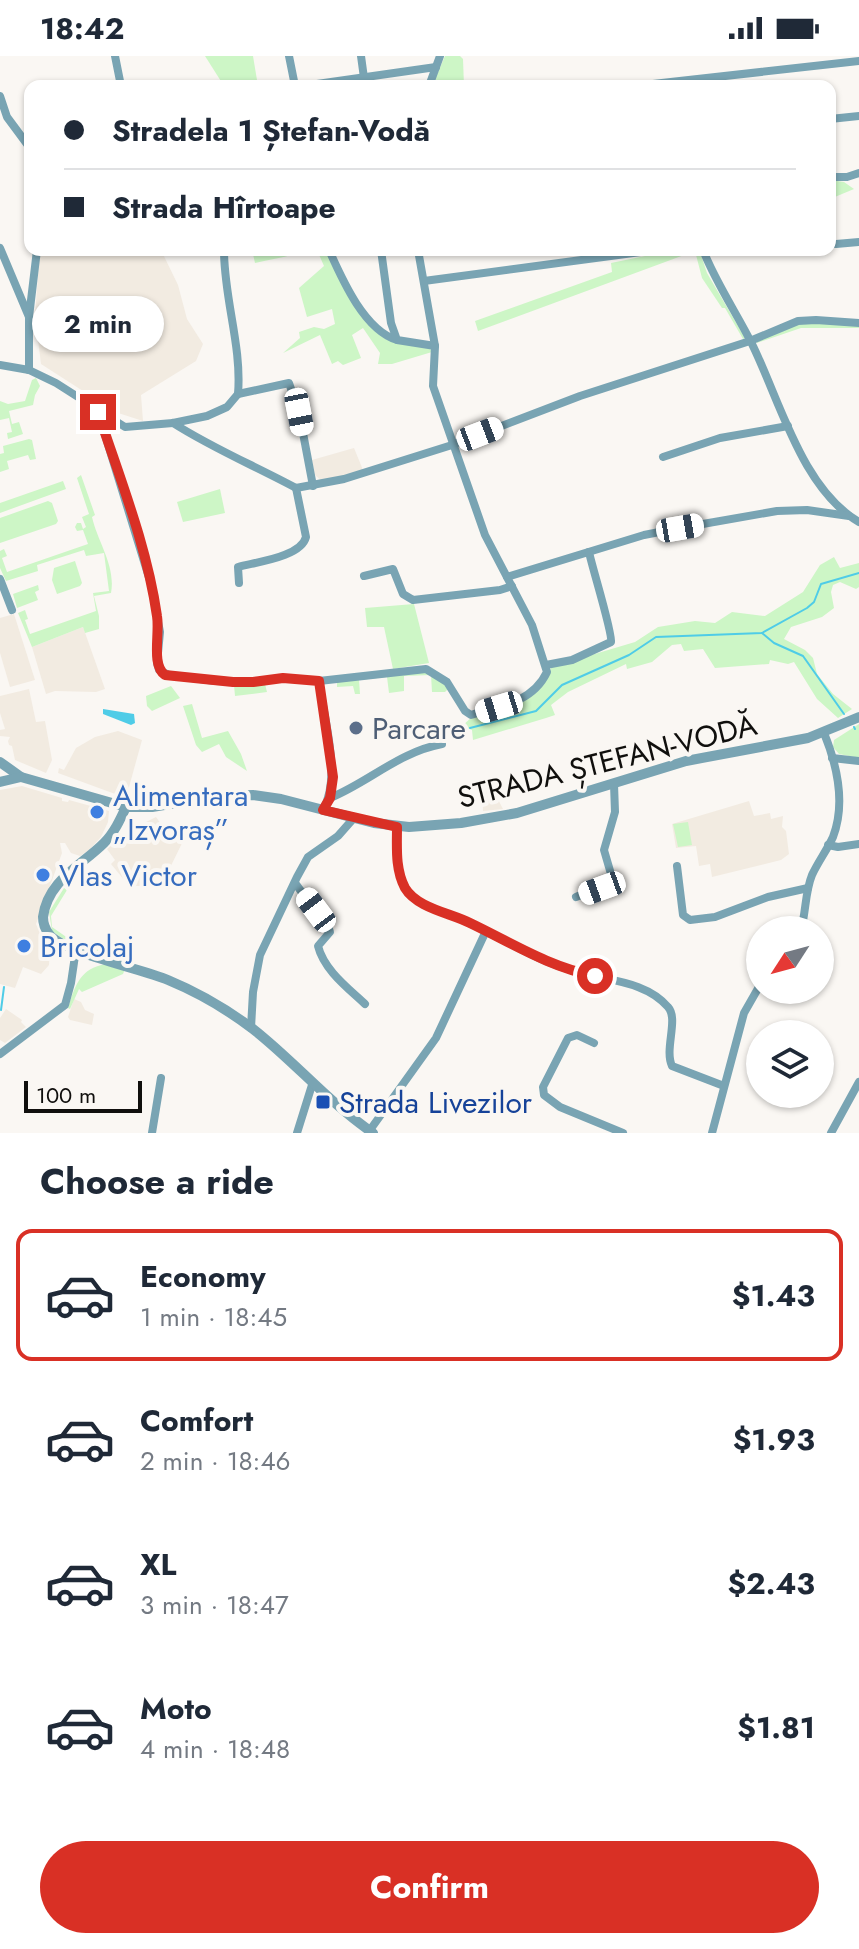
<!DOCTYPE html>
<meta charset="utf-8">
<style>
body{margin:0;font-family:Jost,sans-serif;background:#f2f2f3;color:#1f2937;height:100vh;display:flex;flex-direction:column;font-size:30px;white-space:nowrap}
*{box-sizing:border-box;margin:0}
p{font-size:26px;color:#747a83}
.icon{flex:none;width:44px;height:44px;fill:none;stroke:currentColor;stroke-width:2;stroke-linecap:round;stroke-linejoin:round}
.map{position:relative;height:1077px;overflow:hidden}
.side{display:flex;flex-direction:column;background:#fff;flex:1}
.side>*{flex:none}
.hud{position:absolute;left:24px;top:24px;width:812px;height:176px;border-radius:16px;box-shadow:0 2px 6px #0004;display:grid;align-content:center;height:176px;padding:0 40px;background:#fff}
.needle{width:52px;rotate:234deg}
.tools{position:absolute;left:746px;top:860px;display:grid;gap:16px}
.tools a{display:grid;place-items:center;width:88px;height:88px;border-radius:50%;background:#fff;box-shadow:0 2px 6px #0004;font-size:40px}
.scale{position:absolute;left:24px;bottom:20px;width:118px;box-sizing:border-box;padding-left:8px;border:4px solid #100f0d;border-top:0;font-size:22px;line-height:28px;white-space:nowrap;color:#100f0d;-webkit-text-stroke:6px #faf7f3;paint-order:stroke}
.end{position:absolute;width:36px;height:36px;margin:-18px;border:10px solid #d93025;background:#fff;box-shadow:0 0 0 4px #fff}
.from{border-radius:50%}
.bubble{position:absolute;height:56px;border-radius:28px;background:#fff;box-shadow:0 2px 6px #0004;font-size:26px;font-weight:700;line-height:56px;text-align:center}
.car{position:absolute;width:24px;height:48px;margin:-24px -12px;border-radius:10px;box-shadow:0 0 6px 2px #0007;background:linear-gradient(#fff 24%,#345 0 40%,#fff 0 76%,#345 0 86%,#fff 0)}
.hud b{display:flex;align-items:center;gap:28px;height:76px;font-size:30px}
.hud b+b{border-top:2px solid #e0e1e3}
.hud i{width:20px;height:20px;background:#1f2937}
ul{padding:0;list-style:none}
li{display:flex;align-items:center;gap:24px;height:132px;margin:0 16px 12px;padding:0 24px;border:4px solid transparent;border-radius:16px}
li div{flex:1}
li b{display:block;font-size:30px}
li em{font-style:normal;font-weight:700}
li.selected{border-color:#d93025}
li>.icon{width:72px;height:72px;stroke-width:1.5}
h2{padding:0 40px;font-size:36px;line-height:96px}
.action{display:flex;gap:16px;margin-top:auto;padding:16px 40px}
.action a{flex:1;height:92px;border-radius:48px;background:#d93025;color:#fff;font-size:32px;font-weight:700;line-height:92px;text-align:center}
.status{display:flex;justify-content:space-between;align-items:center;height:56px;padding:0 40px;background:#fff;direction:ltr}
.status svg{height:22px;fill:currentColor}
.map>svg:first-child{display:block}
</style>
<div class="status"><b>18:42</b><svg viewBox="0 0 49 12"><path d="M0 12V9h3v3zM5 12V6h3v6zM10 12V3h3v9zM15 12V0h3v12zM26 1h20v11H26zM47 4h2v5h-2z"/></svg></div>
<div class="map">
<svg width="859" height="1077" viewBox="0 0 859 1077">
<rect width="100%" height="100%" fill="#faf7f3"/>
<g fill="#f2ebe1">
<path d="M40,194H161L178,229L187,263L203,288L196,305L141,339L143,365L115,356L82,339L83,335L41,308L35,259Z"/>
<path d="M354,392L363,414L323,426L315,419L312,404Z"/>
<path d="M14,558L35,624L10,631L0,597V562Z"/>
<path d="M83,571L105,633L96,636L55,635L46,638L32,591Z"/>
<path d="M29,633L36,666L45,665L52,704L46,717L15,704L12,690L9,689L8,685L10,681L0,680V674L5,673L0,657V640Z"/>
<path d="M118,675L142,684L126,742L58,717L59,712L64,714L76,692L95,681Z"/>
<path d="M22,730L62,742V745L68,746L69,744L109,755L108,766L101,781L89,794L80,800L71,797L65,787H60L62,797L36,868L40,878L50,888L49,909L41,918L23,911L15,932L0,928V734Z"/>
<path d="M491,730L503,753L483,755L482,734Z"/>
<path d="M749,745L754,760L770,757L771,763L783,760L782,771L786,775L789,798L781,804L712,821L710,808L699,810L696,790L676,792L672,768Z"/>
<path d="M156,761L168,778L185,781L165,822L154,820L150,830H135L131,825H125L111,808L115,804L107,793L130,774Z"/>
<path d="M74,943L81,946L85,954L94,958L92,969L70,964L68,961Z"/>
<path d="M6,953L22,964L21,966L26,971L5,987L0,984V962Z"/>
</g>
<g fill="#cdf6c6">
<path d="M205,0H253L258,30H224Z"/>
<path d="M445,0H460L463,3L464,30H432Z"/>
<path d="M830,124L844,126L854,133L830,143Z"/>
<path d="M252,194H305C289,201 273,203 255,207Z"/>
<path d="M317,194H326L369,267L385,283L429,291L432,296L392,308H378L380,297L363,272L352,279L361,302L343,309L338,305L332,308L320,279L283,297L300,282L299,276L314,271L324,273L335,268L332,253L307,261L299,232L324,210Z"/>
<path d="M674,194L700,196L707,217L745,282L743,283L725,252H722L702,222L695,195L478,275L475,265L612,216L611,207Z"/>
<path d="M812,266L859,269V272H801L757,287L756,285L798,268Z"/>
<path d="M36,322L40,330L35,339L33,349L9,355L12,368L19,366L23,378L8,383L7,377L12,376L9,362L0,364V345L8,348L25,345L32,324Z"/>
<path d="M29,383L32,384L36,403L30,404L28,399L7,405L9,413L0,416V398L4,397L3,390Z"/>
<path d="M81,419L95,459L92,461C98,487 116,510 111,537L94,540L99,560V573L85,577L83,571L32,591L18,557L25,554L28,563L25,564L30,578L96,555L93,537L109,535L104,497L86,500L84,494L37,509L38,515L6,525L0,512V495L4,493L7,500L2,502L7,516L88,488L83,474L77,475L75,471L77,467H81L83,473L86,471L82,461L89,458L77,422Z"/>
<path d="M63,425L66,433L0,457V447Z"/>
<path d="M220,433L225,457L183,466L177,446Z"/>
<path d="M48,445L52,447L58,465L56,468L0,487V462Z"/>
<path d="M834,501L840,512L859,507V531L856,533L840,526L833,529L831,536L834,552L822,561L791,571L784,583L805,594L813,602L817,618L833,638L852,653L838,662L817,643L794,606L788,608L770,604L769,608L715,612L703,593L684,595L681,588L672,589L652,606L627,613L626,608L568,636L551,649L555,659L546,662L473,684L472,674L462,670L472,661L522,645L549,619L551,611L635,586L658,571L695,565L715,567L732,556L765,560L803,536L820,509Z"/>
<path d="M75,505L82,527L80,530L57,538L52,524L54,512Z"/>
<path d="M38,529L39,534L35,536L38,544L17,552L13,538Z"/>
<path d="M414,548L429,607L393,613L384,571H367L365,552Z"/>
<path d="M426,615L449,632L445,636H432L431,619L404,620V635L389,637L387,621L359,624L360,638H355L353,630L337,631V625Z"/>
<path d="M265,628L267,636L235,640L234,629Z"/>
<path d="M171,630L180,642L152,655L147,650L146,640Z"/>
<path d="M192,648L202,682L228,675L241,698L247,715L226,701L219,688L202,696L196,689L183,650Z"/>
<path d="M859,668V702L839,698L833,691L834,684Z"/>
<path d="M688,766L692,789L678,791L673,768Z"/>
<path d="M64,832L67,834L51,860L52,871L72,885L117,900L123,899L121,905L62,882L52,875L49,856Z"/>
<path d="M106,908L125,913L123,918L82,936L79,933L70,953L68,952C75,930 80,912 106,908Z"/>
</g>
<path fill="#4fcce7" d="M103,653L134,658L135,667L131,669L103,658Z"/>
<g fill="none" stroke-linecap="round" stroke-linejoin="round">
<g stroke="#4fcce7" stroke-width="2">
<path d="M762,577L774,587L803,600L844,658"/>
<path d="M854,671L855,673"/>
<path d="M470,672L536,655L562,629L629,599L656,581L762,577L807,552L814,546L821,528L859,517"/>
<path d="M1,954L4,931"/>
</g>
<g stroke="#79a4b3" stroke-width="8">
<path d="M115,0L121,30"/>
<path d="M289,0L295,30"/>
<path d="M361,0L364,22"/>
<path d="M303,30L436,11"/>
<path d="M429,30L440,0"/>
<path d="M635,30L859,5"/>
<path d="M0,40L7,61L30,92"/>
<path d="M830,63L859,60"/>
<path d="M830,121H847L859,117"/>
<path d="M836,188L859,186"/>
<path d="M0,192L29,261"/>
<path d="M224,194C224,243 242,290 238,338"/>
<path d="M329,194C342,223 364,274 397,284"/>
<path d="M381,194L391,267L397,284L435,290"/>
<path d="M703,194C716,227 736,256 752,288C780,345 802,433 859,466"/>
<path d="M424,225L656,194"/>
<path d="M0,309L29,314L56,327L125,371L173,367L207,360L227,351L238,338L289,327L299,356L313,430"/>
<path d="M29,314V261L37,194"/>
<path d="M98,356L151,528L160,576L157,607L159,614L169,619L215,625L253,626L283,622L319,625C324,664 342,720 323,754"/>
<path d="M173,367C212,392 255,410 296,432L344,423L452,389L580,340L750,285L798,265L816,264L859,267"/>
<path d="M663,401L720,382L788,370"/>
<path d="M364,520L393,513L403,538L413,544L500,534L512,530"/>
<path d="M507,521L644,479L680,472L777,455L807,454L849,460"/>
<path d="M0,523L12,554"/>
<path d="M239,527L238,511C256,506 301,501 306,481L296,432"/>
<path d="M546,609L572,604L611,586C613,578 592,511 589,496"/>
<path d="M319,625L426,613L447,626L465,655L471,659C500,651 533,646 547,616L532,569L485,479L433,330L435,290L418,194"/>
<path d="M832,702L859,705"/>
<path d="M330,742C369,726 399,696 442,688"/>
<path d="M397,771C396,792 395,818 408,836C420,852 449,857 467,866C504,883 538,906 578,916C608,925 646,925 668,951C679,963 664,993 672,1010L724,1030"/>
<path d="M828,789L838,791L859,788"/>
<path d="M677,810L683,859L690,864L715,861L768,841L808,832"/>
<path d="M295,827L329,873L330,876L318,890C324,914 348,932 365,948"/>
<path d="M576,841L613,825L604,794L615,756L614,728"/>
<path d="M801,874C806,856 805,836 812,819C818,806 827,794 833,781C846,747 837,709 824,677"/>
<path d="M251,972L253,936L260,899L297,821L308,801L338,780L353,763"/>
<path d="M594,987L577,979L568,982L543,1031L544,1039L560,1051L623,1077"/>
<path d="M0,998L65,949L71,927L76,893"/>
<path d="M370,1074L436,982L486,875"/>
<path d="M152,1077L161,1022"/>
<path d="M297,1077L312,1029"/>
<path d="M712,1077L744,957L760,929"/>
<path d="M831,1077L859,1026"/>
</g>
<g stroke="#79a4b3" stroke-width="10">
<path d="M0,706L21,721L126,751H152L219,740L253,739L281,743L374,767L409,771L461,767L517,757L686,705L808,682L859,661"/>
<path d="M0,726L21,721"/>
<path d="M126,751C120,764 114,777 104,787C81,810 48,824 43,861C43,867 45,873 49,878C64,897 142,913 168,924C197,936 228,954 253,973C295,1006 328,1046 373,1077"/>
</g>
</g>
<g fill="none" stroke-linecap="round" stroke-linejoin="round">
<path stroke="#d93025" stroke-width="10" d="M98,356C120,423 147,490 157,560C160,578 151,609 165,619L233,626H253L283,622L319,625L333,721L330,742L323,754L397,771C397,791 395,813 405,832C417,852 450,857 470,867C512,887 549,911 595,920"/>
</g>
<circle fill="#5c6f8a" stroke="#faf7f3" stroke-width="3" cx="356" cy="672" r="8"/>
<g fill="#3f7fe0" stroke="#faf7f3" stroke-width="3">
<circle cx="97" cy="756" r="8"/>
<circle cx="43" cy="819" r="8"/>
<circle cx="24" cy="890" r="8"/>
</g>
<rect fill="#1a4fb4" stroke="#faf7f3" stroke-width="3" x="315" y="1038" width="16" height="16" rx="4"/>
<g text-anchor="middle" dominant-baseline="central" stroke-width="8" stroke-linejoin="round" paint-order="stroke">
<g font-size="30" fill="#4e5e75" stroke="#faf7f3" text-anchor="start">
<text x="372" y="672">Parcare</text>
</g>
<g font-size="30" fill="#100f0d" stroke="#faf7f3">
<text transform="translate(607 705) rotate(-14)">STRADA ȘTEFAN-VODĂ</text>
</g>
<g font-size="30" fill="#366cbe" stroke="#faf7f3" text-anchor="start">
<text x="113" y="739">Alimentara<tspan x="113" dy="34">„Izvoraș”</tspan></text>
<text x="59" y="819">Vlas Victor</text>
<text x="40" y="890">Bricolaj</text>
</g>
<g font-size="30" fill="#164399" stroke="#faf7f3" text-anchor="start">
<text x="339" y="1046">Strada Livezilor</text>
</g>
</g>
</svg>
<div class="tools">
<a><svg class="needle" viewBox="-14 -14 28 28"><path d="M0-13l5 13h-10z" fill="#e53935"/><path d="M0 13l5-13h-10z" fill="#747a83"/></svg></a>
<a><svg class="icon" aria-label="layers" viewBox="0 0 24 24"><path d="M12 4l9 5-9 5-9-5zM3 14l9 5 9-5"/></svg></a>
</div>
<div class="scale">100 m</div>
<i class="end from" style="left:595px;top:920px"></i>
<i class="end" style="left:98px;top:356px"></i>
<div class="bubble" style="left:32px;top:240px;width:132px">2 min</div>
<i class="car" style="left:299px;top:356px;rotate:169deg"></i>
<i class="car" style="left:480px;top:378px;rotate:69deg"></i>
<i class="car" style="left:680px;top:472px;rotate:80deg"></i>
<i class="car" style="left:499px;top:651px;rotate:253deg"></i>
<i class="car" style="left:602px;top:832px;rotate:250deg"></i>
<i class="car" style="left:316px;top:854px;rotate:323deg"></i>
<div class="hud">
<b><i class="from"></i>Stradela 1 Ștefan-Vodă</b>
<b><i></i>Strada Hîrtoape</b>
</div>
</div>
<section class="side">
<h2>Choose a ride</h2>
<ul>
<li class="selected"><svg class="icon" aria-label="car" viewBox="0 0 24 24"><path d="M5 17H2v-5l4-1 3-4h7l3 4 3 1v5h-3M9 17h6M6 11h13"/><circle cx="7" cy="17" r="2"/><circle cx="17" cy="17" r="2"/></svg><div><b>Economy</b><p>1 min · 18:45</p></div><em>$1.43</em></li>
<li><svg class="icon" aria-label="car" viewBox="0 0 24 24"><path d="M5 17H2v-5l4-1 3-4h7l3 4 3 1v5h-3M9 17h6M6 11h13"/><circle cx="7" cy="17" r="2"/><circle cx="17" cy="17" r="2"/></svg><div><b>Comfort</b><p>2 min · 18:46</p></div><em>$1.93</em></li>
<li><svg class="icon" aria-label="car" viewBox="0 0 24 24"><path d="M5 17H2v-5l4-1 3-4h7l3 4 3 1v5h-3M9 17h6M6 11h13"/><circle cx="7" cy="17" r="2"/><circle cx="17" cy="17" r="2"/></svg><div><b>XL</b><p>3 min · 18:47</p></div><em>$2.43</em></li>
<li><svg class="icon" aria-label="car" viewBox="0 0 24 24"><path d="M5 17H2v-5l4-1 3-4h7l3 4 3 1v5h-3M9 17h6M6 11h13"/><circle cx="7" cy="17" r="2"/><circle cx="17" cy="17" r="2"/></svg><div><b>Moto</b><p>4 min · 18:48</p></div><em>$1.81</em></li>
</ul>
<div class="action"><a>Confirm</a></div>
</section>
